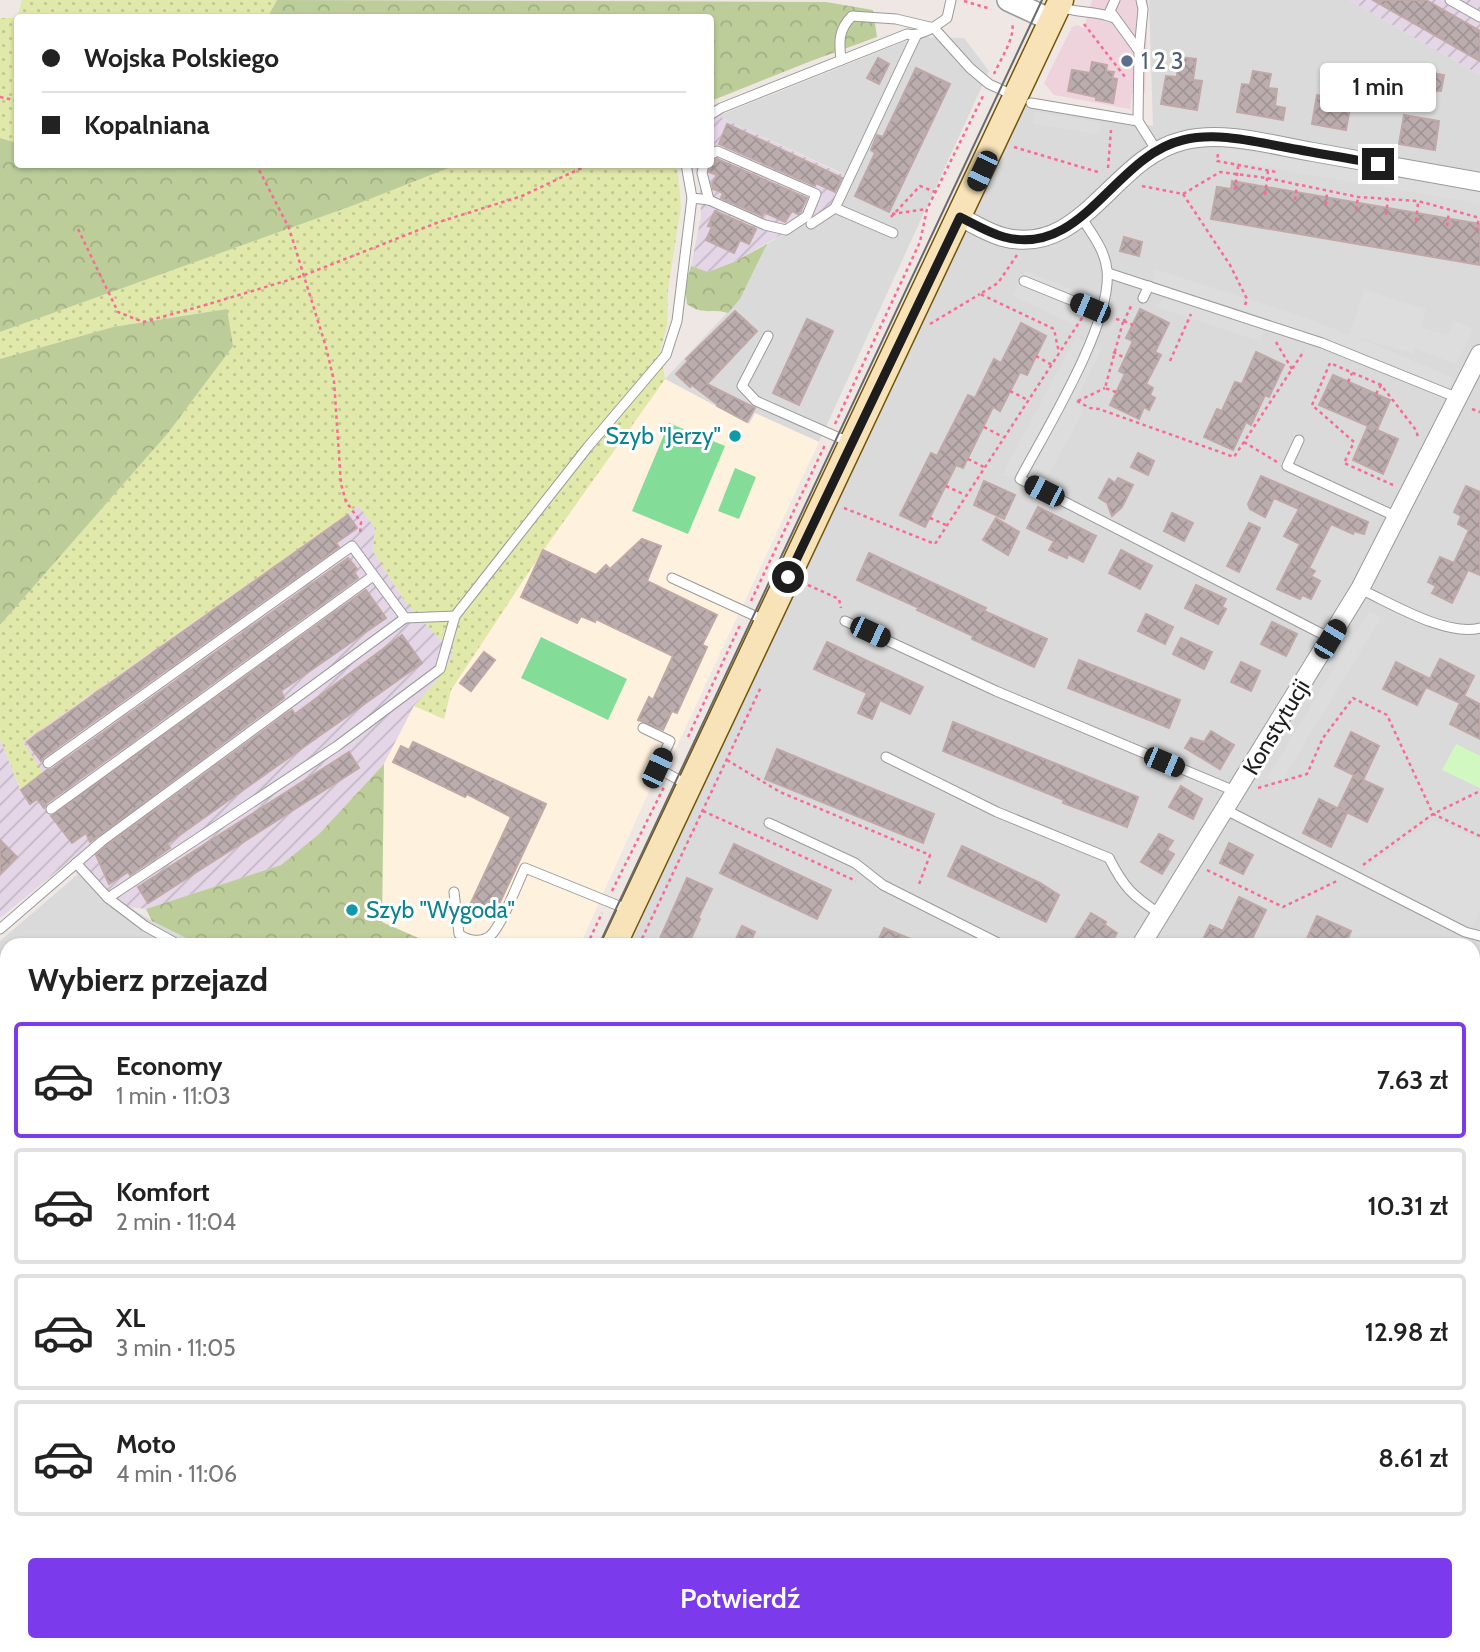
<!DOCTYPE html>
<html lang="pl">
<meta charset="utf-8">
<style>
body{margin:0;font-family:Cabin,sans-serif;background:#f2f2f2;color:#222;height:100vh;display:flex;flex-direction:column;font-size:26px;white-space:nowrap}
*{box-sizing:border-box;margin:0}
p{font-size:23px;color:#767676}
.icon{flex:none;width:38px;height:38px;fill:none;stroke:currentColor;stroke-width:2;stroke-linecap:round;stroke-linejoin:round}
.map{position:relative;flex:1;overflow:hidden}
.drawer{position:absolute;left:0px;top:938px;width:1480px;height:714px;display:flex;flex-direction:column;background:#fff;border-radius:21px 21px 0 0;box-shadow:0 2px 5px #0004}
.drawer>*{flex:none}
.top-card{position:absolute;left:14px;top:14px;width:700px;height:154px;border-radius:7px;box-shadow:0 2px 5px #0004;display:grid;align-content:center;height:154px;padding:0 28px;background:#fff}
.end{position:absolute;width:32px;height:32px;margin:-16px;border:9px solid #1d1d1d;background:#fff;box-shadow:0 0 0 4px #fff}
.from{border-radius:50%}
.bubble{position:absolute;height:49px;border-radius:7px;background:#fff;box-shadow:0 2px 5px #0004;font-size:23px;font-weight:600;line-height:49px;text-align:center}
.car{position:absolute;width:21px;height:42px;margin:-21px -10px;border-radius:9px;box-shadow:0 0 5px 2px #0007;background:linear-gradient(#222 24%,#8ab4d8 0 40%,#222 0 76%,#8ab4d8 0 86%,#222 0)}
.top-card b{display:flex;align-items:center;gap:24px;height:66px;font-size:26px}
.top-card b+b{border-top:2px solid #e0e0e0}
.top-card i{width:18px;height:18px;background:#222}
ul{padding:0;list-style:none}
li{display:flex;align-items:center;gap:21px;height:116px;margin:0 14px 10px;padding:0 14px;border:4px solid #e0e0e0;border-radius:7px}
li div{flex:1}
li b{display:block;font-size:26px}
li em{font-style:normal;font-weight:600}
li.current{border-color:#7c3aed}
li>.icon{width:63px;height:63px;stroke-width:1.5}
h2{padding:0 28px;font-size:32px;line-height:84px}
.button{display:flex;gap:14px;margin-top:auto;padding:14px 28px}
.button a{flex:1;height:80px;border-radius:7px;background:#7c3aed;color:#fff;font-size:28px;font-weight:600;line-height:80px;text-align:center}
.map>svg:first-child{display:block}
</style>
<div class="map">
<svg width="1480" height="1652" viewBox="0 0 1480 1652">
<defs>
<pattern id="industrial-furrows" width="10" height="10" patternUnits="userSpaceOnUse" patternTransform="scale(1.75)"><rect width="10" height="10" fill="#e4d6e7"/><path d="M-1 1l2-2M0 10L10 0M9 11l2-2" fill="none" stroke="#c3b7c6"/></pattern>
<pattern id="grass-dots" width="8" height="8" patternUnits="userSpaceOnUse" patternTransform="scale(1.75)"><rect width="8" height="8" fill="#e0e8aa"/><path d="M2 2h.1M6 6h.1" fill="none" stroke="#c0c792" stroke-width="1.8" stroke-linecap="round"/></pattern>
<pattern id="forest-crowns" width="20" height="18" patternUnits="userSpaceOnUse" patternTransform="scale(1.75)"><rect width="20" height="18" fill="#bccd99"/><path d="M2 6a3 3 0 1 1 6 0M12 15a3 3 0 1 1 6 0" fill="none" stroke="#a1b083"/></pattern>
<pattern id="building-cross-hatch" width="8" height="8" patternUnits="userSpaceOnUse" patternTransform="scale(1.75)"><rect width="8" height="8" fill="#bbadad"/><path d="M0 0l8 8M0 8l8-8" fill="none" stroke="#a09494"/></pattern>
</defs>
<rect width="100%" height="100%" fill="#eee7e3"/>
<g fill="#dbdadb">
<path d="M1149,0H1349L1480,75V1126L1474,1130V945H611L1021,106L1153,126Z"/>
<path d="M927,37L964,38L989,71L819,442L755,413L750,424L665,379L740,299L767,244L833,205L846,175L718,116L903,42Z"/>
<path d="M77,875L152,921L200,945H7V1645H255L251,1652H0V941Z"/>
<path d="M1480,1150V1265L1474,1261V1154Z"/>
<path d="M296,1645H599L589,1652H293Z"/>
<path d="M648,1645H924L923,1652H638Z"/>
</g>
<path fill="#efd3dc" d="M1092,0H1148L1145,93H1132L1130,109L1054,95L1044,83L1072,27L1078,25L1084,29Z"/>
<g fill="url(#industrial-furrows)">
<path d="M1349,0H1480V75Z"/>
<path d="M718,116L846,176L833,205L734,262L708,272L691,266L701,217L700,180L694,165L710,164L711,123Z"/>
<path d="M359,506L375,528L373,551L406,603L453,653L444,672L414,706L384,764L319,834L281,865L146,909L129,907L77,875L73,858L0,918V739L20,789L23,742Z"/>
</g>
<path fill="#fef1dd" d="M665,379L749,424L755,413L819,442L661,780L655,778L580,945H434L382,922L384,764L414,706L444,719L451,690L542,552Z"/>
<g fill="url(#grass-dots)">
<path d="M22,0H277L267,17L18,18L17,143L0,138V18H17Z"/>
<path d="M456,165H677L681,206L668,289L667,326L660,351L665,379L542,552L451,690L444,719L414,706L444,672L453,653L406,603L373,551L375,528L359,506L23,742L44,774L21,790L0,739V625L168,433L233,346L226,309L113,327L0,359V332L357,204Z"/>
<path d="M1474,1261L1480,1265V1652H923L924,1645H1474Z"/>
</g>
<g fill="url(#forest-crowns)">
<path d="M277,0L826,2L873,10L877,37L811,61L711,101L710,18H267Z"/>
<path d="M0,138L17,143L18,164L456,165L357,204L0,332Z"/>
<path d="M767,244L740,299L728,313C709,308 704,316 687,304L685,287L691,266L708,272L734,262Z"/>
<path d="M227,309L233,346L168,433L0,625V359L113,327Z"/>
<path d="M384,764L382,922L434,945H200L152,921L146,909L281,865L319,834Z"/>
</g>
<path fill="#d2f8c1" d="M1456,744L1480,756V788L1442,770Z"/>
<g fill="#83dc98">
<path d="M669,423L725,446L688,534L632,511Z"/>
<path d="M735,468L756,477L739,519L718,511Z"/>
<path d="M541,637L627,679L608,720L521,678Z"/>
</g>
<g fill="#ddd">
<path d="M1035,112L1101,123L1099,134L1033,124Z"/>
<path d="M1222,147L1480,191V204L1220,159Z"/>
<path d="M1155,269L1301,316L1349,335L1364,290L1426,309L1420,327L1448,335L1454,320L1473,329L1456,364L1414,348L1413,354L1354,336L1454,378L1448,390L1312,334L1152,281Z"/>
<path d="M1025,271L1094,298L1074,325L1013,296Z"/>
<path d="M1168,297L1265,328L1260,341L1153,306Z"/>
<path d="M1076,337L1102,349L1075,401L1084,411L1043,484L1002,475Z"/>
<path d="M1369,611L1381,618L1280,784L1267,778Z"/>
<path d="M1434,820L1480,840V910L1471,929L1360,873Z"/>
</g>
<g fill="url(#building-cross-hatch)" stroke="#c0a8a6" stroke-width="2">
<path d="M1373,0H1426L1480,31V61Z"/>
<path d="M1178,57L1196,59L1193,80L1202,81L1197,110L1161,104L1166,76L1177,77Z"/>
<path d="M878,58L889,64L879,84L867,78Z"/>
<path d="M1092,62L1107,65L1106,71L1114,72L1112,78L1117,79L1113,103L1096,100V97L1068,91L1072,70L1090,73Z"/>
<path d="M916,68L950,84L889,212L855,196L875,153L871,150L877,135L883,137Z"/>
<path d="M1414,70L1444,75L1441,91L1421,90L1420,87L1412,86Z"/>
<path d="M1253,71L1271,74L1268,88L1277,89L1275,106L1285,108L1283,120L1237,112L1242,84L1250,85Z"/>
<path d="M1330,74L1346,77L1342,101L1351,102L1346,130L1312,124L1317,95L1326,97Z"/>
<path d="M1404,115L1439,121L1435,150L1399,144Z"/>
<path d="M727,124L842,178L835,192L816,183L815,186L719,144Z"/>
<path d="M717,159L807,198L801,211L798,214L792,211L785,222L764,212L762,216L721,198L723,193L713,189L712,184L717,175L709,172L711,162Z"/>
<path d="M1232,181L1480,224V265L1211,219L1217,187L1231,189Z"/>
<path d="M715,211L756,229L749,244L740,240L734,253L706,240L712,227L708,226Z"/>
<path d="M1124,237L1142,242L1139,256L1120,251Z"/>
<path d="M1140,309L1169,323L1155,352L1161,355L1146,384L1153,388L1150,395L1155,398L1149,410L1144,407L1139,419L1110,405L1125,374L1119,371L1133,341L1126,338Z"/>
<path d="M735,311L757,331L707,384L755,408L747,422L717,406V404L692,385L690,387L676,374L688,361L686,359Z"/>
<path d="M807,319L833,331L799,405L773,393Z"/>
<path d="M1021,323L1046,336L1027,375L1020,372L1000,411L993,407L963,468L956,465L925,527L900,515L931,453L937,456L968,395L975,398L994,359L1001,363Z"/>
<path d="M1256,352L1284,365L1269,397L1265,395L1251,425L1246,422L1233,450L1204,437L1217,409L1222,411L1235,382L1242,384Z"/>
<path d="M1333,375L1390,400L1377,430L1398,439L1383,474L1353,460L1368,426L1319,405Z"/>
<path d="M1138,453L1154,461L1148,475L1131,467Z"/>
<path d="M1261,476L1368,522L1364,534L1354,531L1353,534L1331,524L1309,568L1315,571L1311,576L1320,581L1311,599L1302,595L1300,599L1277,589L1300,544L1284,536L1299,509L1274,498L1265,517L1250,509L1248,504Z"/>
<path d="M1118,478L1133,485L1122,507L1112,516L1107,503L1099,498L1109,479L1115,483Z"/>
<path d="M984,481L1015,495L1004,519L974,505Z"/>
<path d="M1466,486L1480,492V575L1468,570L1452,603L1432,593L1436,586L1428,582L1440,557L1454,563L1469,530L1458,524L1461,516L1454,512Z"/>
<path d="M1038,507L1096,536L1083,562L1068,554L1067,558L1049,550L1054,541L1027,528Z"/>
<path d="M1172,513L1193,523L1184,541L1164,531Z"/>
<path d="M348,515L357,528L336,543L339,547L44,757L41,761L27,742Z"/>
<path d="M996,518L1019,532L1008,555L983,540Z"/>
<path d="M1249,523L1260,528L1239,572L1227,566Z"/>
<path d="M642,539L661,546L647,581L717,615L702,645L707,647L677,713L672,711L663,730L638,720L649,697L653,700L673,656L596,619L595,622L581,616L577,623L521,597L543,550L596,575L606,565L610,569Z"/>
<path d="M1121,550L1152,566L1140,589L1109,573Z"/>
<path d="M869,553L986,608L984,611L1047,639L1034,667L972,639L973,636L917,610L919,608L857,580Z"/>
<path d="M348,558L357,569L354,572L358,578L47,803L44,808L37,799L30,804L21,790L47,770L52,769Z"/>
<path d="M1196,585L1226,599L1222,607L1226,609L1218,624L1185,608Z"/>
<path d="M366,590L386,618L281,691L284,698L90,842L86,833L72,843L51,816Z"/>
<path d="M1146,614L1173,627L1165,644L1138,631Z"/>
<path d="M1272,622L1297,634L1286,656L1261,644Z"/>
<path d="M402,635L422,663L167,844L170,848L130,875L128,872L109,884L96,855L106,846L292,710L295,714Z"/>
<path d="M1181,638L1212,652L1204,669L1173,654Z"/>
<path d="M827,642L923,687L910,714L880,700L872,719L858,713L867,693L814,669Z"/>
<path d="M484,652L495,660L471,691L460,683Z"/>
<path d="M1440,659L1474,676L1464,696L1480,704V739L1450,724L1460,703L1426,687L1417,705L1383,689L1396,662L1430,679Z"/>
<path d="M1079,660L1180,700L1169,728L1068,688Z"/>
<path d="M1241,662L1260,671L1251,691L1231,682Z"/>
<path d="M953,722L1138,797L1127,827L1063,803L1064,800L943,751Z"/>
<path d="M1211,731L1234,745L1220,769L1185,748L1191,738L1204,742Z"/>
<path d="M1351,732L1379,746L1363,780L1383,789L1367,822L1338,808L1354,775L1335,766Z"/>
<path d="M413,742L546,804L494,915L470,905L511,817L467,794L465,797L393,762L401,746L409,750Z"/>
<path d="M777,749L934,814L923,843L765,779Z"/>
<path d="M349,752L359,768L148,903L138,887Z"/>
<path d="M1181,786L1202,799L1193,819L1169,807Z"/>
<path d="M1319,799L1347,813L1331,847L1303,833Z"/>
<path d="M1159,834L1173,841L1167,850L1174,854L1162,874L1141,862Z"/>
<path d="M0,840L17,857L0,874Z"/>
<path d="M1229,843L1253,855L1243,874L1220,863Z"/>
<path d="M734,844L831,890L817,919L720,873Z"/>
<path d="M962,846L1040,883L1059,895L1046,922L948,876Z"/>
<path d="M687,878L712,889L698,918L700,919L688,945H657Z"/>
<path d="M1239,897L1266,910L1250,943L1237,937L1253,945H1200L1210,925L1223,931Z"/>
<path d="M1091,913L1106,922L1105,925L1117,933L1110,945H1071Z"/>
<path d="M1317,916L1351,931L1345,945H1304Z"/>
<path d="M742,926L755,932L749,945H733Z"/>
<path d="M884,928L925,945H876Z"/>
</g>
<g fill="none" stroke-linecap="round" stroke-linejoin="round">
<defs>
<g id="service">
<path d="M1115,0L1110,11L1139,51"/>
<path d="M1141,0L1143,9L1139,51L1138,121L1157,151"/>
<path d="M1450,0L1480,17"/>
<path d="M1058,6C1076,14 1096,10 1114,18"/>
<path d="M841,60C839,42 838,30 852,16L896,19L934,28L970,68L989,84L1013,95"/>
<path d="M1031,103L1138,121"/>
<path d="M710,115L721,108L907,34C921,37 936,26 947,18L951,0"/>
<path d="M704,164L702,173L709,200"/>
<path d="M692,198L709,200L765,225L786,230L807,216L816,194L717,151L710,155"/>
<path d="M835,208L893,233"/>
<path d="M1081,217C1092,234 1105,250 1107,270C1113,322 1046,430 1020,479L1330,638"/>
<path d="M811,224L835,208L916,36"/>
<path d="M1108,273L1322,343L1458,398"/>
<path d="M1024,281L1103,313"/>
<path d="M1143,298L1149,286"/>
<path d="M768,336L742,386L756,401L851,443"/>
<path d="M1299,440L1287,466L1397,517"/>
<path d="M672,578L766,621"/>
<path d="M1360,589C1391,603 1446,637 1480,628"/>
<path d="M845,621L996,691L1237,792"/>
<path d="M643,728L670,741L657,768L688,785"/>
<path d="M886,757L997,812L1109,858C1124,888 1133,896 1160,914"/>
<path d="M48,763L352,546L405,618"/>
<path d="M51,809L373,576"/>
<path d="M1226,810L1465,932L1480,936"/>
<path d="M769,823L855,863L883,885L1002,945"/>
<path d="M76,863L108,898L145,926L179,945"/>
<path d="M454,892L459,934C468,941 482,943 491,935C503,923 517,884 525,868L629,910"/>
<path d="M108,898L337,746L440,669L455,616L587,448L666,355L677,321L692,198L686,164"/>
<path d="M0,929L102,841L405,618L455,616"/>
<path d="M0,1098L7,1101"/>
<path d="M326,1645L342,1652"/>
</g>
<g id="minor">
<path d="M960,217C974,224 988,233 1003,237C1082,258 1113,158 1182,141C1224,130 1271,145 1313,152C1369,162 1424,172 1480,182"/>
<path d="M1141,945L1360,589L1480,354"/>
<path d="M1474,1145L1480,1140"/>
<path d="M0,1180L7,1184"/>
<path d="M0,1279L7,1281"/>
<path d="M0,1606L7,1614"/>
<path d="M27,1645L30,1652"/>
<path d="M610,1652L621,1645"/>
<path d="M643,1652V1645"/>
</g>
<path id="tertiary" d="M1008,0L1051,20"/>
<g id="secondary">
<path d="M614,945L1061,0"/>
<path d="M283,1652L287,1645"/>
</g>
</defs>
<use href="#service" stroke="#9a9a9a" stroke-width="11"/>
<use href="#minor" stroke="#9a9a9a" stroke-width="20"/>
<use href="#tertiary" stroke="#9a9a9a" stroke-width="24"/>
<use href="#secondary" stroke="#725507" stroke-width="27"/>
<g stroke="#f66c93" stroke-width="2.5" stroke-dasharray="3.5 3.5" stroke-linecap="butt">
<path d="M964,1L991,9"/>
<path d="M1084,24L1125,77"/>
<path d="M994,74C1000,60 1016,37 1012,22"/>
<path d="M0,97L18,101"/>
<path d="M1014,147L1101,173"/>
<path d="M1218,154L1217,161L1276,172"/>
<path d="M256,164L289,228L326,347L334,381L341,484L346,502L361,522L360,535"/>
<path d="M1108,168L1111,130"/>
<path d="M1142,186L1183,194L1220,172L1267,178L1358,197L1418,201L1480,218"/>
<path d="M1235,190L1238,166"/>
<path d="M1183,194L1230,265L1247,299L1245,305"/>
<path d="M1265,195L1268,171"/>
<path d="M1295,200L1297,185"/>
<path d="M1326,205L1327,192"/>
<path d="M1356,210L1358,197"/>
<path d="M892,214L927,209"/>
<path d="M1386,215L1388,199"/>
<path d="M891,217L920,186L935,192"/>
<path d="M1416,221L1418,203"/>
<path d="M1447,226L1449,212"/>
<path d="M78,229L118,312L143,322L209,304L302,276L439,222L522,196L590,164"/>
<path d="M1476,231L1479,218"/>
<path d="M1017,255L998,283L980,294L1054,329L1059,353"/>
<path d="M1116,319L1124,321L1132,304"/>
<path d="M1124,321L1133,325"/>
<path d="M930,324L980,294"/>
<path d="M1276,342L1292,369"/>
<path d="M1113,352L1125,358"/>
<path d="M1036,356L1052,365"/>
<path d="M1170,361L1191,314"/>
<path d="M1348,382L1352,373"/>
<path d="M1010,391L1028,400"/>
<path d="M1116,392L1105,388L1123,322"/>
<path d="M1376,394L1381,385"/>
<path d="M1077,401L1090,408L1099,409L1234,457L1304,351"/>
<path d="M1078,401L1105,388"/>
<path d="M1472,409L1480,412"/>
<path d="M835,424L920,242L927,209L983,96"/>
<path d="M984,427L1003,437"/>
<path d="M1244,442L1277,462"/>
<path d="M968,459L984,467"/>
<path d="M1393,485L1344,463L1354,442L1312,405L1330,363L1381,385L1416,430L1418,437"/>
<path d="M946,486L965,495"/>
<path d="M844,508L935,544L1082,318"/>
<path d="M930,518L946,525"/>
<path d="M808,585L839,599L841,608"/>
<path d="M751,601L825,445"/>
<path d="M688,737L741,623"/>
<path d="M727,760L780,792L930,855L918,887"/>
<path d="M1258,788L1307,774L1323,738L1353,698L1387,715L1433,814L1480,836"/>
<path d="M703,811L856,881"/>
<path d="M1363,865L1433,814L1480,791"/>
<path d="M1207,870L1283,907L1337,881"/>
<path d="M612,891L664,787"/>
<path d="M587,945L602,913"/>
<path d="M639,945L761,687"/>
<path d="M1474,954L1476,980L1474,986"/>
<path d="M1474,1415L1480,1416"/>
<path d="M1474,1520L1480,1523"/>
<path d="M259,1652L262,1645"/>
<path d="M665,1652L666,1645"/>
</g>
<use href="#service" stroke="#fff" stroke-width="9"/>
<use href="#minor" stroke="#fff" stroke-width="18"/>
<use href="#tertiary" stroke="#fff" stroke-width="21"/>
<use href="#secondary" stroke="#f8e3b8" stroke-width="24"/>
<g stroke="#6b6b6b" stroke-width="2">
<path d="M599,945L1042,0"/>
<path d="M268,1652L271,1645"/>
</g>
</g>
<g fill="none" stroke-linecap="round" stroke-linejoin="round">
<path stroke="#1d1d1d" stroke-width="9" d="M788,577L960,217C974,224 989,233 1004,237C1083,258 1114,156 1183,140C1216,132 1251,141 1284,147C1315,153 1347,158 1378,164"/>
</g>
<circle fill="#5c6f8a" stroke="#fff" stroke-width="2.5" cx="1127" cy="61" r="7"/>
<g fill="#0f9aa8" stroke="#fff" stroke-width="2.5">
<circle cx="735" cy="436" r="7"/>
<circle cx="352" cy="910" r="7"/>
</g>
<g text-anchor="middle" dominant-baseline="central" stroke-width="6" stroke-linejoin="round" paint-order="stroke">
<g font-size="23" fill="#4e5e75" stroke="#fff" text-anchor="start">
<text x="1141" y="61">1 2 3</text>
</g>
<g font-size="23" fill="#0d838f" stroke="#fff" text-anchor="end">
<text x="721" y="436">Szyb "Jerzy"</text>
<text x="366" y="910" text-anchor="start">Szyb "Wygoda"</text>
</g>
<g font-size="23" fill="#1d1d1d" stroke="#fff">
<text transform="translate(1276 727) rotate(-59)">Konstytucji</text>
</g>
</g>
</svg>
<i class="end from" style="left:788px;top:577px"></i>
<i class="end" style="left:1378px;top:164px"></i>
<div class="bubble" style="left:1320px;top:63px;width:116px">1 min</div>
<i class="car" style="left:982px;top:171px;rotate:205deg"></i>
<i class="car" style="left:1090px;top:308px;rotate:293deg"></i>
<i class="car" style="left:1044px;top:491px;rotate:297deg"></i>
<i class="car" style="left:870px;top:632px;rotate:115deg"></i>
<i class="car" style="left:1330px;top:639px;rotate:31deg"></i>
<i class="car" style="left:1164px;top:762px;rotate:113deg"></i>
<i class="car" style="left:657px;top:768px;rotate:25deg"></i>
<div class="top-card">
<b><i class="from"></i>Wojska Polskiego</b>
<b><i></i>Kopalniana</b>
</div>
<section class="drawer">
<h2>Wybierz przejazd</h2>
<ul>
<li class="current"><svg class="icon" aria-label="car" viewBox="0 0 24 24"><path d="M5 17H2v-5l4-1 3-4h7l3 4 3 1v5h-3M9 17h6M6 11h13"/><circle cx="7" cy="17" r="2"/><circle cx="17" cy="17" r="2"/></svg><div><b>Economy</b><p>1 min · 11:03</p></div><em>7.63 zł</em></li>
<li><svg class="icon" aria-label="car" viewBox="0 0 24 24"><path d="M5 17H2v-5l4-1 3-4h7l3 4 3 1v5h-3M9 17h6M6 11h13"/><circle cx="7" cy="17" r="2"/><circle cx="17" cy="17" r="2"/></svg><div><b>Komfort</b><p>2 min · 11:04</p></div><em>10.31 zł</em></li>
<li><svg class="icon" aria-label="car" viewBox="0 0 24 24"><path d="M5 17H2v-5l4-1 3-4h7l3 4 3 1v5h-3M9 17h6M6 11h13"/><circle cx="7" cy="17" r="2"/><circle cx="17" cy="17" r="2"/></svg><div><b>XL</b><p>3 min · 11:05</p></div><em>12.98 zł</em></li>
<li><svg class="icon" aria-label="car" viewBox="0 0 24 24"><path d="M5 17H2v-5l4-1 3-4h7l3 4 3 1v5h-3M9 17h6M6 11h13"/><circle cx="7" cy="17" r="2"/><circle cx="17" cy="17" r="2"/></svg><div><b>Moto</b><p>4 min · 11:06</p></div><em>8.61 zł</em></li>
</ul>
<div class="button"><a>Potwierdź</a></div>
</section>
</div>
